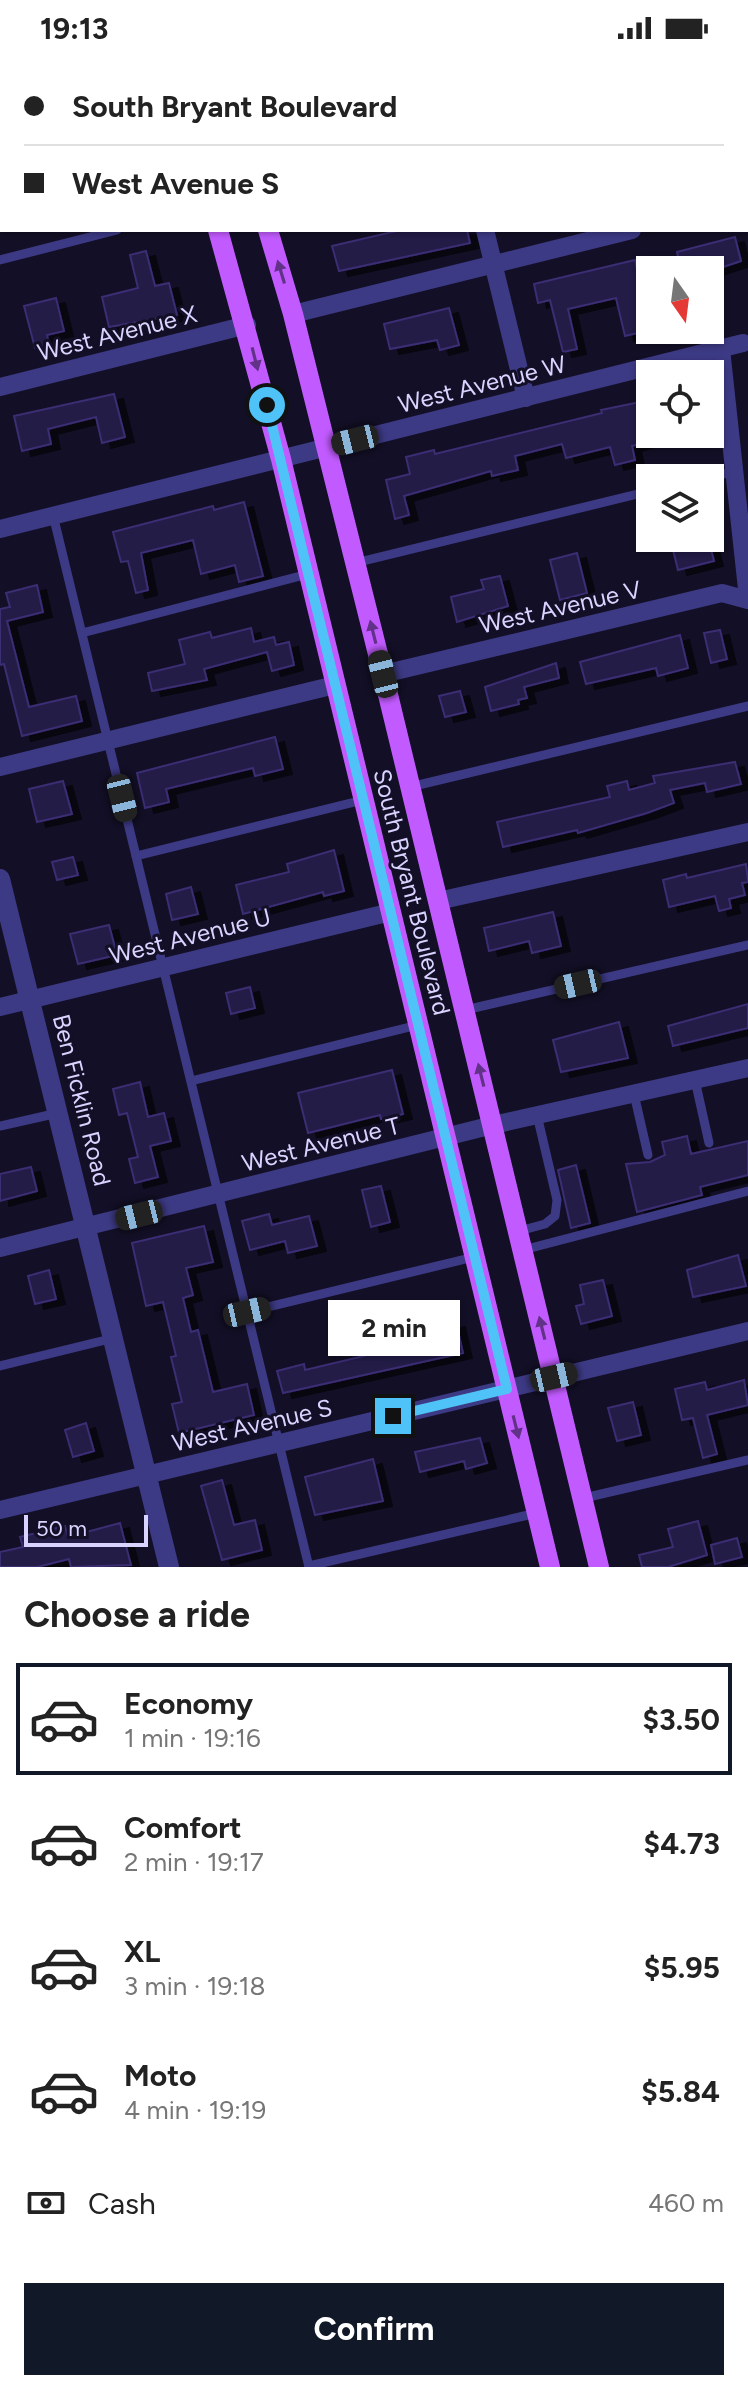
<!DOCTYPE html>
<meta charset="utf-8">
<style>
body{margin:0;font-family:Figtree,sans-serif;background:#f2f2f2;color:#222;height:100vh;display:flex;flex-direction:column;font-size:30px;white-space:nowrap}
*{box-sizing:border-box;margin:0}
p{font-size:26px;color:#767676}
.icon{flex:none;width:44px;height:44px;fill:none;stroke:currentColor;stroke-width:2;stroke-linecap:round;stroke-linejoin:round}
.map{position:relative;height:1511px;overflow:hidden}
.side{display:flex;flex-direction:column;background:#fff;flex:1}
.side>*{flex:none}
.banner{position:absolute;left:0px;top:0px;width:748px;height:176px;box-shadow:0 2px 6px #0004;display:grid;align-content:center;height:176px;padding:0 24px;background:#fff}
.needle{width:52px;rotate:166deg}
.buttons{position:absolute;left:636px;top:200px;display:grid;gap:16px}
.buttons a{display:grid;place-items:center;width:88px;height:88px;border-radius:0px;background:#fff;box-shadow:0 2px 6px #0004;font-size:40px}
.scale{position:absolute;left:24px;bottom:20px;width:124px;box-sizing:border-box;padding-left:8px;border:4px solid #d9d4ff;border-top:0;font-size:22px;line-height:28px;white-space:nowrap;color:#d9d4ff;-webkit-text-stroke:6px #130f26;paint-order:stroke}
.end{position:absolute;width:36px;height:36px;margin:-18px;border:10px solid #4fc3f7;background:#111;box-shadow:0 0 0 4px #111}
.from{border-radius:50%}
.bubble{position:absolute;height:56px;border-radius:0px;background:#fff;box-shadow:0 2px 6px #0004;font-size:26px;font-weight:700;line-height:56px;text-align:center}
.car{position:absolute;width:24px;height:48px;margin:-24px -12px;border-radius:10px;box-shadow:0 0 6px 2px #0007;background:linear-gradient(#222 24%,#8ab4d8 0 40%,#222 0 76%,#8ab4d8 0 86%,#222 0)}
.banner b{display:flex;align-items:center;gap:28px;height:76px;font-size:30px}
.banner b+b{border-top:2px solid #e0e0e0}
.banner i{width:20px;height:20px;background:#222}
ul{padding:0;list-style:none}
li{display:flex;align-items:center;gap:24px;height:112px;margin:0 16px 12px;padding:0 8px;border:4px solid transparent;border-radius:0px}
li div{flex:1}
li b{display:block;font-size:30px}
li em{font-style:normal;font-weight:700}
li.selected{border-color:#111827}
li>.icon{width:72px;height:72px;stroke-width:1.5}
h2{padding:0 24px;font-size:36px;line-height:96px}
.pay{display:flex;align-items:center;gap:20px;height:88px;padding:0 24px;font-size:30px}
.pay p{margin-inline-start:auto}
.button{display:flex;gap:16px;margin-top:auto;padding:16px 24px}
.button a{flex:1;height:92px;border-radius:0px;background:#111827;color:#fff;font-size:32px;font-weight:700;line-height:92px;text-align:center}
.status{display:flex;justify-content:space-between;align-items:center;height:56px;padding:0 40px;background:#fff;direction:ltr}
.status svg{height:22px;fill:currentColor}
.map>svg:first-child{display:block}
</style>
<div class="status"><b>19:13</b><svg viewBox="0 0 49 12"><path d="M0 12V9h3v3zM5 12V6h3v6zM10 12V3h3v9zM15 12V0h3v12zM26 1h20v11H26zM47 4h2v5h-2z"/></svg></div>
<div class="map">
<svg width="748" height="1511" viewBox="0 0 748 1511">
<defs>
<filter id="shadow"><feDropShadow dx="9" dy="5" stdDeviation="0" flood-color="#0009"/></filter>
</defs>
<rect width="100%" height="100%" fill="#130f26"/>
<g fill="#241b47" stroke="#3b2d73" stroke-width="2" filter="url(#shadow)">
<path d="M401,174H467L470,187L339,215L332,190Z"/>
<path d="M735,181L741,205L714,214H681L677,196Z"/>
<path d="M146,195L155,230L169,227L177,259L109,271L102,241L138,232L130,199Z"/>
<path d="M635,204L650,274L625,280L616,242L568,253L577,293L563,296L550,244L538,247L534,228Z"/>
<path d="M56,242L64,275L47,279L49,289L35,292L24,250Z"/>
<path d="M449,252L459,289L440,294L437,284L390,293L384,268Z"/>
<path d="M114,338L125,381L102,387L96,361L48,373L51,388L22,395L14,360Z"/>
<path d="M650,344V385L632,390L635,404L615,409L610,391L566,402L562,388L515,400L518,414L492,420L491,415L404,440L409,459L395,463L386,424L410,418L406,401L434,394L435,398L602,357L601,354Z"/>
<path d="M244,446L263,520L239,526L235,509L201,518L193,484L141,497L148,534L136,537L128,505L121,506L113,476L213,450L214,454Z"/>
<path d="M670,482H708L714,505L678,514Z"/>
<path d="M577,497L587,537L560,544L550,504Z"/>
<path d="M500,520L508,550L457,566L451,541L484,533L481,524Z"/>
<path d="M37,529L43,556L7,565L29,651L76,640L82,665L22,680L4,608L0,609V553L10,551L6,537Z"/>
<path d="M251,572L254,586L274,581L276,589L289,586L294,609L272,615L267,596L204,613L207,624L152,635L148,617L185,608L179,584L210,576L212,582Z"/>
<path d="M720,574L727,603L711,607L704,577Z"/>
<path d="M680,579L688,612L658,620L656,612L586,628L580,606Z"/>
<path d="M556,607L559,622L524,631L527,642L518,644L519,648L491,655L485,631Z"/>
<path d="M460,635L466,656L445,661L439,640Z"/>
<path d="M275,681L283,713L255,720L253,712L166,733L169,746L145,752L137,717Z"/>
<path d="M735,706L741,728L707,736L705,727L670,734L674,747L647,757L578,777L577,774L503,791L497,766L610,741L607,730L627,725L629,734L655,727L653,720Z"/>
<path d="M63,725L72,758L37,766L29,733Z"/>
<path d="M334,794L344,835L324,840L323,836L243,858L236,829L289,816L287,808Z"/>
<path d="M73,801L78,819L57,824L52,806Z"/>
<path d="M746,808L748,826L742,827L745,839L729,843L731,852L719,855L715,840L669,851L663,824L686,818L687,822Z"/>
<path d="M191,831L198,858L172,864L166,838Z"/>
<path d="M553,856L561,890L532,897L529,885L489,895L484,872Z"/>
<path d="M109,869L117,899L78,908L70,878Z"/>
<path d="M250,931L255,952L231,958L226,937Z"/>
<path d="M748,948V972L673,990L668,970Z"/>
<path d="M619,966L628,1002L561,1016L553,984Z"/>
<path d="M392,1014L403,1058L381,1063L380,1059L308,1077L298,1037Z"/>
<path d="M140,1026L148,1061L164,1057L171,1085L150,1090L158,1121L135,1127L129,1103L138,1101L127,1057L119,1059L113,1033Z"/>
<path d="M687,1080L691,1098L748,1085V1119L700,1131L702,1139L637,1156L626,1108L650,1106L665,1099L662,1086Z"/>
<path d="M576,1109L590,1167L571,1172L558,1114Z"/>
<path d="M31,1111L37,1135L0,1145V1118Z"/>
<path d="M381,1130L390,1166L371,1171L362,1134Z"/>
<path d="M269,1158L272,1169L309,1160L317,1190L288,1197L285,1185L250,1194L242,1165Z"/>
<path d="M204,1170L213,1206L186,1212L193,1239L183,1242L191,1276L198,1274L213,1336L247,1328L254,1359L179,1377L172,1348L182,1346L171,1301L176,1300L163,1246L146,1250L132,1187Z"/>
<path d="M738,1199L746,1230L693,1241L687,1214Z"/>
<path d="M49,1214L56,1243L35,1248L28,1220Z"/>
<path d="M603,1224L612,1260L581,1268L576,1250L584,1248L580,1229Z"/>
<path d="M456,1266L463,1297L283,1337L277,1315L304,1308L305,1314L364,1300L361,1290Z"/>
<path d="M744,1324L748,1349L707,1359L717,1398L703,1402L693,1362L682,1364L675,1333L705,1326L707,1334Z"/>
<path d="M633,1346L641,1379L617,1385L608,1352Z"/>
<path d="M86,1367L94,1395L73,1401L65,1374Z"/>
<path d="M480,1382L487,1407L466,1413L464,1405L420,1416L415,1396Z"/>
<path d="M373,1403L383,1445L315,1459L305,1421Z"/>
<path d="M222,1424L234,1469L255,1464L262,1494L222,1504L201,1430Z"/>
<path d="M698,1465L707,1499L668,1511H642L639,1499L673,1491L668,1473Z"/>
<path d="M120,1467L131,1509L71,1511L69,1503L37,1511H0V1496L23,1491L20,1481L65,1470L68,1481Z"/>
<path d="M737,1482L742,1501L715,1508L711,1489Z"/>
</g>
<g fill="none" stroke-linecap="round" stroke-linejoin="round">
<g stroke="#3d3a85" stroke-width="9">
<path d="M746,21H748"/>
<path d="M0,204L117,174"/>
<path d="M705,422L736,415"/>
<path d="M53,459L309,1511"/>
<path d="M355,507L650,435"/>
<path d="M82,577L308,518"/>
<path d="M410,731L748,650"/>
<path d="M136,800L363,744"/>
<path d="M465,954L748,889"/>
<path d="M695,1024L709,1087"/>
<path d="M191,1025L418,969"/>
<path d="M634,1038L648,1099"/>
<path d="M0,1070L58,1057"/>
<path d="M519,1175L545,1168L555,1160L557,1144L537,1059"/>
<path d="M523,1194L748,1135"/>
<path d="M247,1256L474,1201"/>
<path d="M0,1310L114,1282"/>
<path d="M584,1442L748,1404"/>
<path d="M309,1510L537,1457"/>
</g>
<g stroke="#3d3a85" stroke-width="18">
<path d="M442,0L443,2"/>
<path d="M331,2L339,0"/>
<path d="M0,84H2"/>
<path d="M746,145H748"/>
<path d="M485,174L526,342"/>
<path d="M293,258L632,174"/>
<path d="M721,293L748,542"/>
<path d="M0,331L247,269"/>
<path d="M0,473L743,287"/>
<path d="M383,618L722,537L748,544"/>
<path d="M0,711L335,629"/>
<path d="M438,845L748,776"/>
<path d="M0,951L391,856"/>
<path d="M0,1192L493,1069L748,1012"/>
<path d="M0,1454L748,1275"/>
</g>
<path stroke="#3d3a85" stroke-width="20" d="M0,823L169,1511"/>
<g stroke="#c25bff" stroke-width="20">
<path d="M165,0L166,2"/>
<path d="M215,0V2"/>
<path d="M218,174L281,403L550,1511"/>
<path d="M268,174L293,258L383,618L599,1511"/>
</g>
</g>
<defs><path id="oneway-solid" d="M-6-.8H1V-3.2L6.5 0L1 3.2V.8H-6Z" transform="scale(2)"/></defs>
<g fill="#623188">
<use href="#oneway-solid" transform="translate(281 216) rotate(-107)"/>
<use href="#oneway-solid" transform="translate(255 303) rotate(76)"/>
<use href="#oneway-solid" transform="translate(373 576) rotate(-104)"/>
<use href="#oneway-solid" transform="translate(481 1019) rotate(-104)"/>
<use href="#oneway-solid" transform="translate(542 1272) rotate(-104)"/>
<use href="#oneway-solid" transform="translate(516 1371) rotate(76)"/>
</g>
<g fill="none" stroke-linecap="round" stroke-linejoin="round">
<path stroke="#4fc3f7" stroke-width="10" d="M267,349L507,1333L393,1360"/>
</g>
<g text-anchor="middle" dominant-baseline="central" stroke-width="6" stroke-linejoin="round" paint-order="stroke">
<g font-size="24" fill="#d9d4ff" stroke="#130f26">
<text transform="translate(117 277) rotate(-14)">West Avenue X</text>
<text transform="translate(482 328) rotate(-14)">West Avenue W</text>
<text transform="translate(560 551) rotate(-13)">West Avenue V</text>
<text transform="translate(412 836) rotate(76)">South Bryant Boulevard</text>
<text transform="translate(190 880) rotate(-14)">West Avenue U</text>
<text transform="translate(82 1044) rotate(76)">Ben Ficklin Road</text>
<text transform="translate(321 1088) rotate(-14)">West Avenue T</text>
<text transform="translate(252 1369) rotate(-13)">West Avenue S</text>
</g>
</g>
</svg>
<div class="buttons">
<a><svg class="needle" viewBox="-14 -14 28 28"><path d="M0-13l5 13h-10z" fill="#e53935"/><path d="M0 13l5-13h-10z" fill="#767676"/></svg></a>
<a><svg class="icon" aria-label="locate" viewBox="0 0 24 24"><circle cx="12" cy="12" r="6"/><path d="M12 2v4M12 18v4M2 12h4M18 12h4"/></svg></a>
<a><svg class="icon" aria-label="layers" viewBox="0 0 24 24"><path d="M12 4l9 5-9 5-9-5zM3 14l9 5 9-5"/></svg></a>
</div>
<div class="scale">50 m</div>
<i class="end from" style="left:267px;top:349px"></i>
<i class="end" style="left:393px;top:1360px"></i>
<div class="bubble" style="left:328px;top:1244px;width:132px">2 min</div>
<i class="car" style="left:355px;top:384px;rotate:256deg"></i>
<i class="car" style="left:383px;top:618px;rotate:346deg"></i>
<i class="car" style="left:122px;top:742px;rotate:166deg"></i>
<i class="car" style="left:578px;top:928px;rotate:257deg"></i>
<i class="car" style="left:139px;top:1159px;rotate:256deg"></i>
<i class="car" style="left:247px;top:1256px;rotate:77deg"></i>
<i class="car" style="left:554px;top:1321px;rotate:77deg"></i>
<div class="banner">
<b><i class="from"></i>South Bryant Boulevard</b>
<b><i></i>West Avenue S</b>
</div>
</div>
<section class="side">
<h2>Choose a ride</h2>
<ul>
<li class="selected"><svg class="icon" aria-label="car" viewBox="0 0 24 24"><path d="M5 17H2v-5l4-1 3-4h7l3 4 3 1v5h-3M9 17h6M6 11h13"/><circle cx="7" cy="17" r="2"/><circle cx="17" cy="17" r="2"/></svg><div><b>Economy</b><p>1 min · 19:16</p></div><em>$3.50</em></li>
<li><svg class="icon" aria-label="car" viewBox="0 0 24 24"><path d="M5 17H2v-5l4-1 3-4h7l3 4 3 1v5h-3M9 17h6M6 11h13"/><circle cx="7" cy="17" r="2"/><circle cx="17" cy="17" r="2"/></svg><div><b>Comfort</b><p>2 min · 19:17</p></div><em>$4.73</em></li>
<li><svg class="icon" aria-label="car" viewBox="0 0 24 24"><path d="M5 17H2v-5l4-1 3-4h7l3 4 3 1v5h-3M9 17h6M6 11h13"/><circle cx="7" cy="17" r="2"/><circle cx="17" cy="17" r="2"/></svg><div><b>XL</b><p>3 min · 19:18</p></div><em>$5.95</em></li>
<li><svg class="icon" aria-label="car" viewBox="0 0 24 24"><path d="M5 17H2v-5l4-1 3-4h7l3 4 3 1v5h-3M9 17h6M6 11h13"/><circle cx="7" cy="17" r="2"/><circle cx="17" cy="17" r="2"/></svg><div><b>Moto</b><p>4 min · 19:19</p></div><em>$5.84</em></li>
</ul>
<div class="pay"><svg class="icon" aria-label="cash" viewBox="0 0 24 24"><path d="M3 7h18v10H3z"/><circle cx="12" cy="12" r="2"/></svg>Cash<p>460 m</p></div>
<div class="button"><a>Confirm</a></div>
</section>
